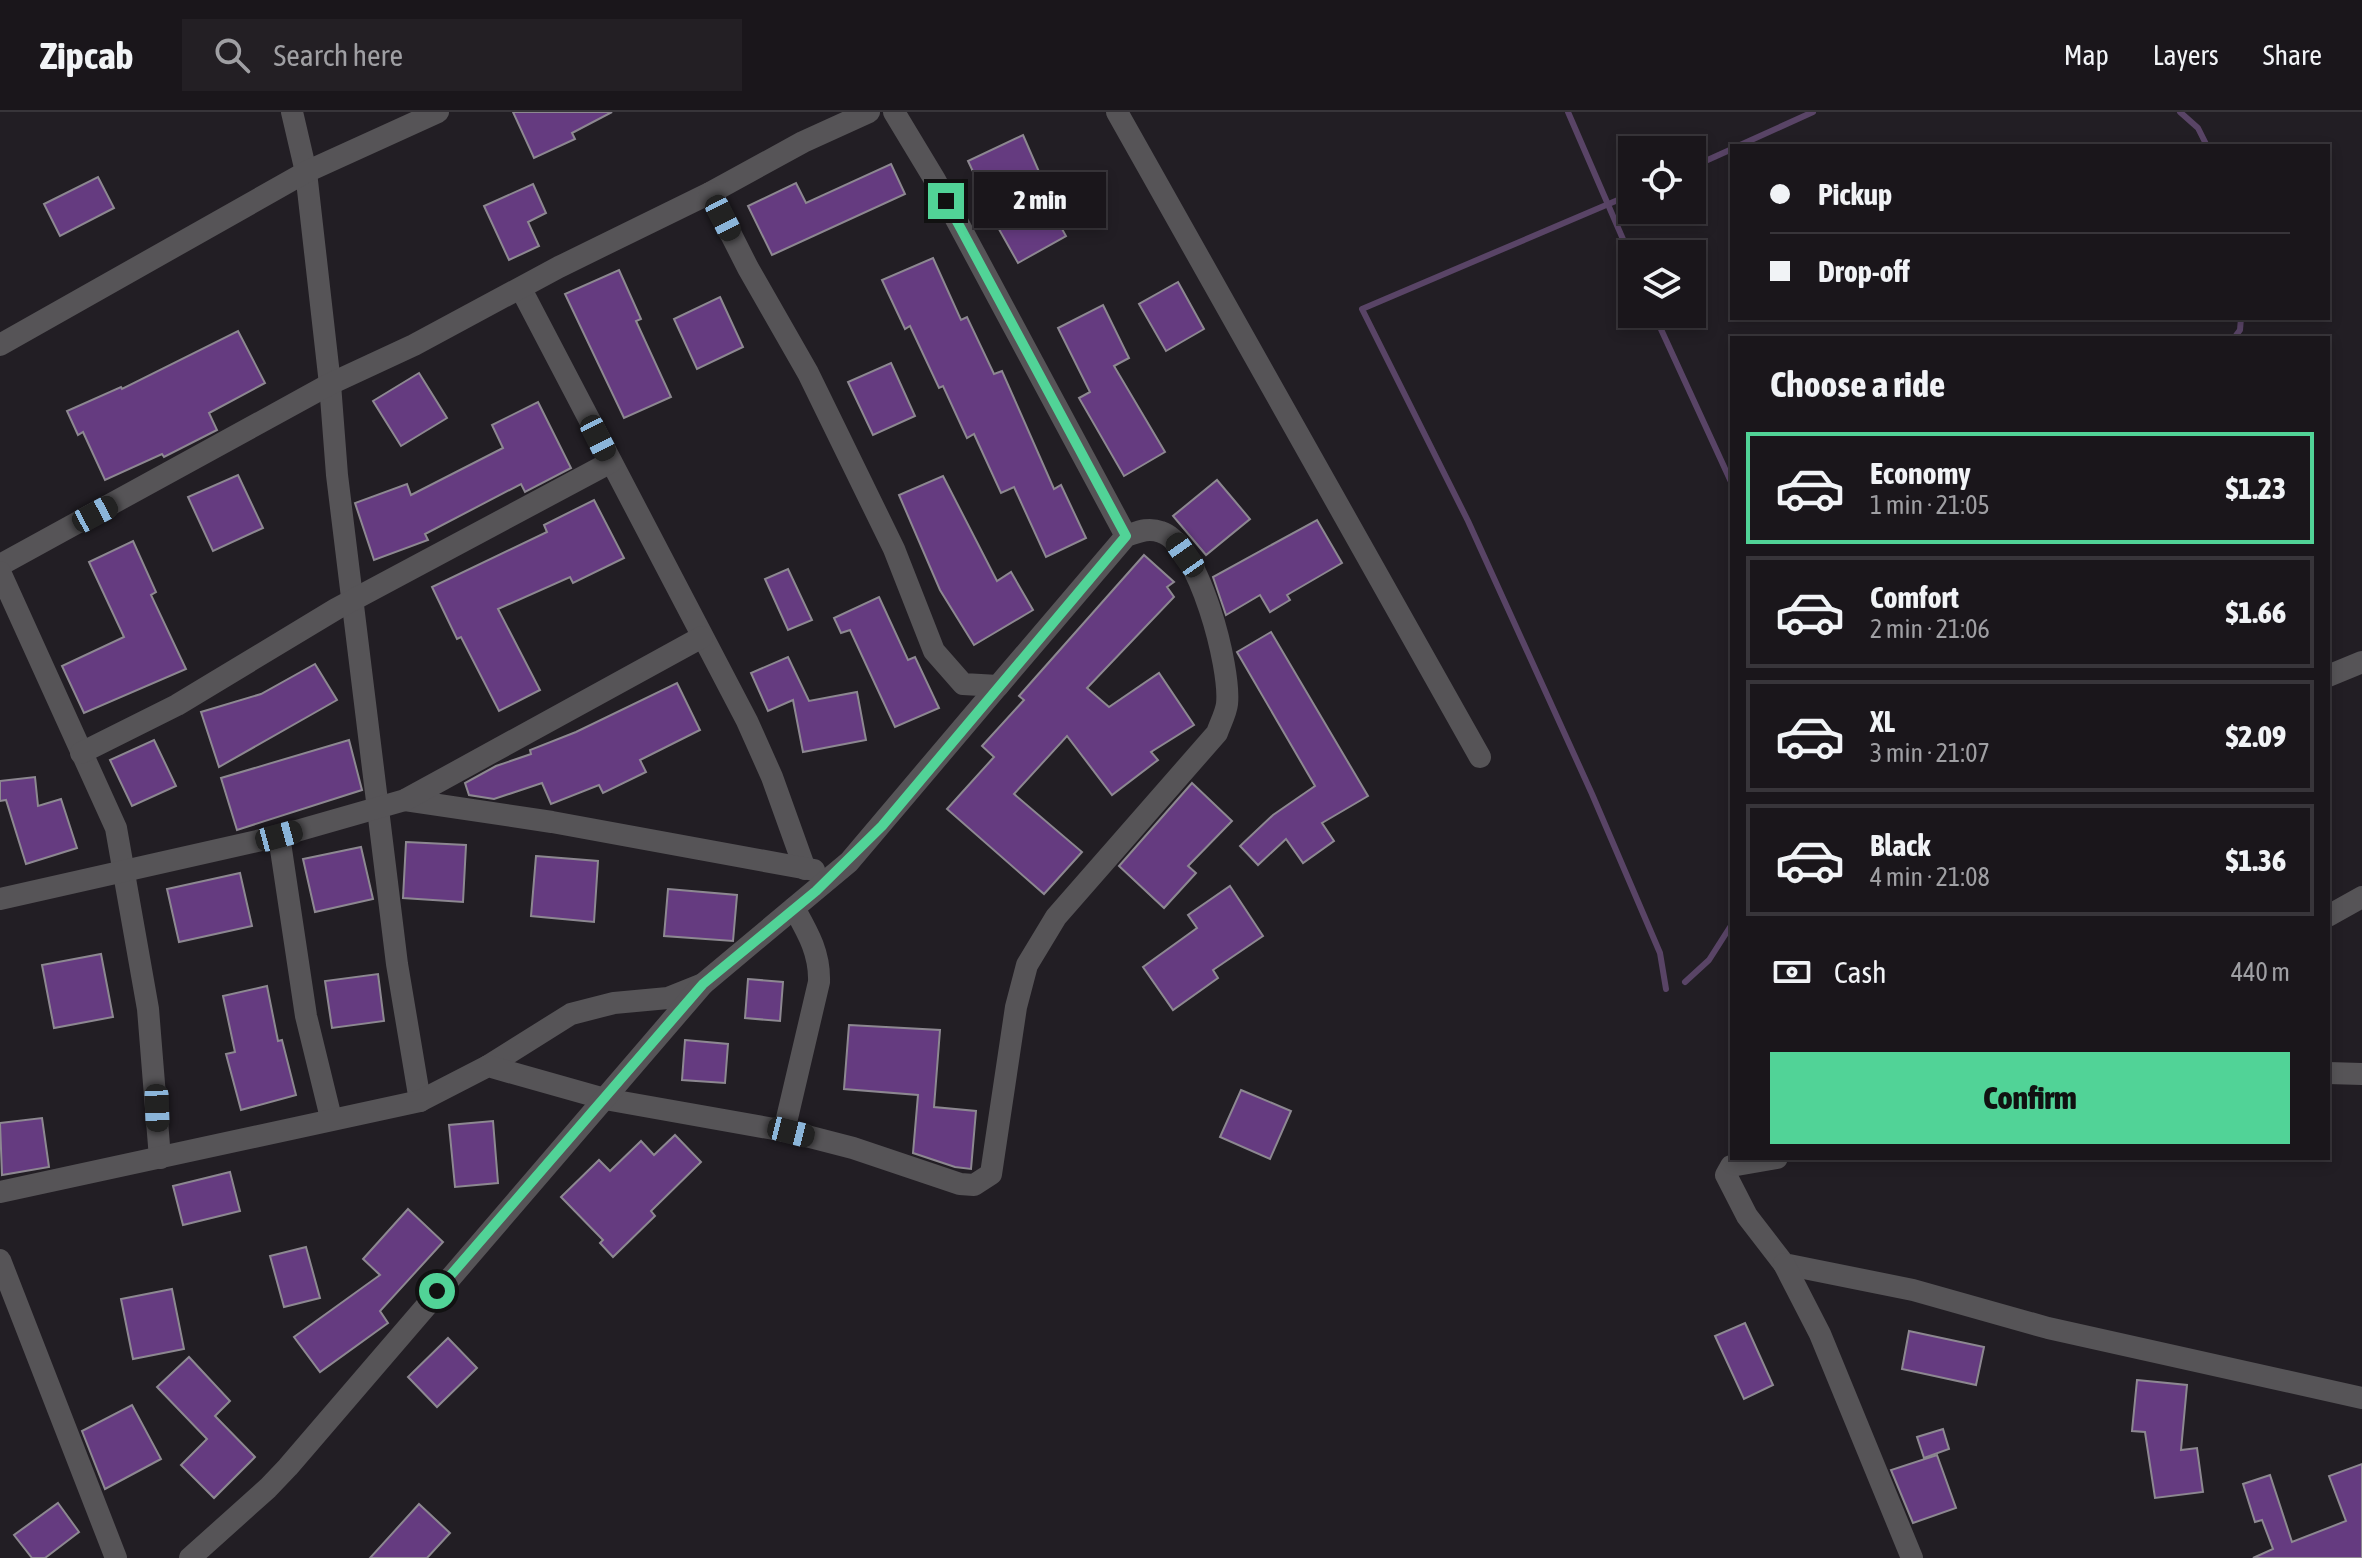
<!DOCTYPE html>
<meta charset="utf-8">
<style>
body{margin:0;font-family:"Asap Condensed",sans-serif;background:#231f24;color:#f1f3f6;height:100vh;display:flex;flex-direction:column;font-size:30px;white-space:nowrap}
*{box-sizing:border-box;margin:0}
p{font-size:26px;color:#9f9fa3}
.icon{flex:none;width:44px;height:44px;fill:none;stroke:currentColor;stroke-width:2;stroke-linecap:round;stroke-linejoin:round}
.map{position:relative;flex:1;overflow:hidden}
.drawer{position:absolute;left:1730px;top:224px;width:600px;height:824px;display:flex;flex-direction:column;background:#1a161b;border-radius:0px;box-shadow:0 4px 12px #0003,0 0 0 2px #38353a}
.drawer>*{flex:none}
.top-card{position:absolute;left:1730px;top:32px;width:600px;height:176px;border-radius:0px;box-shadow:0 4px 12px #0003,0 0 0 2px #38353a;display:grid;align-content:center;height:176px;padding:0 40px;background:#1a161b}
.fabs{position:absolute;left:1618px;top:24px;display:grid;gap:16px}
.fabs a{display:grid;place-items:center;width:88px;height:88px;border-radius:0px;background:#1a161b;box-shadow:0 4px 12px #0003,0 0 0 2px #38353a;font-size:40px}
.end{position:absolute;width:36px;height:36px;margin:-18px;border:10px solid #51d397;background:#111;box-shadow:0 0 0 4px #111}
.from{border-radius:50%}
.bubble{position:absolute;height:56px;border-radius:0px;background:#1a161b;box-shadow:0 4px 12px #0003,0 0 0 2px #38353a;font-size:26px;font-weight:800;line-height:56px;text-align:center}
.car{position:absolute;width:24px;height:48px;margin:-24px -12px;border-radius:10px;box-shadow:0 0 6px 2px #0007;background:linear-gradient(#222 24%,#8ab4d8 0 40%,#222 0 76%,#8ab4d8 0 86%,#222 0)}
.top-card b{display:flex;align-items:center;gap:28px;height:76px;font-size:30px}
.top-card b+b{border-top:2px solid #38353a}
.top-card i{width:20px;height:20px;background:#f1f3f6}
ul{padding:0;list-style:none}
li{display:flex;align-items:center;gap:24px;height:112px;margin:0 16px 12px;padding:0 24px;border:4px solid #38353a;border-radius:0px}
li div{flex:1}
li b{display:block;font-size:30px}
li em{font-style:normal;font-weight:800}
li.active{border-color:#51d397}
li>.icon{width:72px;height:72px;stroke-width:1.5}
h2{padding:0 40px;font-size:36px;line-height:96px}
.pay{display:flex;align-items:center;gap:20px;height:88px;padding:0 40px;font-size:30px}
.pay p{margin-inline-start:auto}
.primary-button{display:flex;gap:16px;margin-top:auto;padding:16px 40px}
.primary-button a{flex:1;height:92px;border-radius:0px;background:#51d397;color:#111;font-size:32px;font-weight:800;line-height:92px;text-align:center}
header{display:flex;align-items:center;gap:48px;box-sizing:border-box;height:112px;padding:0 40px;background:#1a161b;border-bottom:2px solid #38353a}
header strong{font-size:38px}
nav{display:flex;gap:44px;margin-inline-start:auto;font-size:28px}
.search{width:560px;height:72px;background:#231f24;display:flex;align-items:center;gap:20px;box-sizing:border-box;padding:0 28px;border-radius:0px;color:#9f9fa3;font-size:30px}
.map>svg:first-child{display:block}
</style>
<header>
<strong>Zipcab</strong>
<div class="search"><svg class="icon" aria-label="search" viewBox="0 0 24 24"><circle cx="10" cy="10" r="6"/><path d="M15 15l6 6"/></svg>Search here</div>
<nav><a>Map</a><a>Layers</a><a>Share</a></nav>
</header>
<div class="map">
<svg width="2362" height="1446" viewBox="0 0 2362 1446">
<rect width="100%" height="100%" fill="#221e24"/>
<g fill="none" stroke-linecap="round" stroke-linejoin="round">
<g stroke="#594466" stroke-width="6">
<path d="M1568,0L1632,148"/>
<path d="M2180,0L2198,16L2207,34"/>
<path d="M1738,34L1813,0"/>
<path d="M1692,55L1732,37"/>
<path d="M1632,82L1362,197L1468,409L1592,682L1660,841L1666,877"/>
<path d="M1654,202L1732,372"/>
<path d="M2234,226L2240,218L2241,206"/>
<path d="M1685,870L1709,848L1732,812"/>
</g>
</g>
<g fill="#653b80" stroke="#8d8891" stroke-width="2">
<path d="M513,0H612L572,21L575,27L534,46Z"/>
<path d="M1023,23L1040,62L1033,65L1066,124L1018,151L991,103L993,102L968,49Z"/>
<path d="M891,52L905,82L772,143L748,94L796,71L806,91Z"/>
<path d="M98,65L114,96L60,124L44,92Z"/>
<path d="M533,72L546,101L528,110L539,134L509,148L484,94Z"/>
<path d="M933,146L961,208L967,205L994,262L1002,259L1054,377L1061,373L1086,426L1046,445L1014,375L1001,381L974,322L967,326L943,274L939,276L910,214L905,217L882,168Z"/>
<path d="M619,158L641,207L636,209L671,285L624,306L565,182Z"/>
<path d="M1178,170L1204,217L1166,239L1139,192Z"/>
<path d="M720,185L743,235L697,257L674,207Z"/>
<path d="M1103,193L1129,246L1114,254L1165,340L1124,364L1079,286L1090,280L1058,216Z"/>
<path d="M238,219L265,271L209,301L217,318L164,345L162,342L105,368L83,320L78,323L67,299L121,275L122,277Z"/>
<path d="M891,251L915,304L873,323L848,270Z"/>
<path d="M419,261L447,306L401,334L373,289Z"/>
<path d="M538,290L571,356L525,380L521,372L425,422L428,428L374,448L355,391L407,372L411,383L503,336L492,313Z"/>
<path d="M238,363L263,416L213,439L188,385Z"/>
<path d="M943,364L997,469L1011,460L1033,498L974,533L940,478L899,383Z"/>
<path d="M1217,368L1250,407L1206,443L1173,404Z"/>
<path d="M594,388L624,446L573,471L570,465L498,497L540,578L499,599L461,525L457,527L432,475L547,420L544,413Z"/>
<path d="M1317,408L1342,451L1287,483L1290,488L1270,500L1260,483L1226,503L1213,465Z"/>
<path d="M133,429L156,480L151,483L186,557L84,601L62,554L124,525L89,450Z"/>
<path d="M1144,443L1174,470L1167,475L1174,485L1087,576L1109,595L1159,561L1194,613L1151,640L1158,648L1112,683L1067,624L1014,682L1082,740L1044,782L947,697L994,645L982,634L1024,588L1019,584Z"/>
<path d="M788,457L812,508L788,518L765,467Z"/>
<path d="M879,485L908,548L915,545L939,596L895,615L850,518L841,521L834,506Z"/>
<path d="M1271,520L1368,684L1322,711L1334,729L1303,751L1286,727L1258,753L1240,734L1273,703L1315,674L1237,540Z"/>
<path d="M788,545L809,589L857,580L866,628L803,640L793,588L768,599L751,561Z"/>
<path d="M315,552L337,588L219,655L201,600L261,582Z"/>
<path d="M677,571L700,618L640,648L646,660L603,681L599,673L551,692L542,671L494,687L469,683L465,671L496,654L531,642L530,638L576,620Z"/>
<path d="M154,628L176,674L132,694L110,648Z"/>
<path d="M349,628L362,678L237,718L221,666Z"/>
<path d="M35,665L38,694L61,687L77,736L26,752L6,688L0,689V669Z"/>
<path d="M1192,671L1232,709L1188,754L1196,761L1164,796L1119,754Z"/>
<path d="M406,730L466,733L463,790L403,786Z"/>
<path d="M361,735L373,787L315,800L303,747Z"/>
<path d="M536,744L598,749L594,810L531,804Z"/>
<path d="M240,761L252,814L179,830L167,777Z"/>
<path d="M1230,774L1263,824L1213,858L1218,866L1173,898L1143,855L1197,816L1188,803Z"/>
<path d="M668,777L737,783L733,829L664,824Z"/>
<path d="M101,842L113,905L54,916L42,853Z"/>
<path d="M378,862L384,909L332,916L325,869Z"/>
<path d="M748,867L783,870L780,909L745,906Z"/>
<path d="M267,874L278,929L282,928L296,983L241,998L226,942L235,940L223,884Z"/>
<path d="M849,913L940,918L934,995L976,999L971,1057L955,1055L913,1041L918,983L844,977Z"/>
<path d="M685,928L728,932L725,971L682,968Z"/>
<path d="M1241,978L1291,999L1270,1047L1220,1025Z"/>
<path d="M42,1006L49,1055L2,1063L0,1011Z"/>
<path d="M493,1009L498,1071L455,1075L449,1013Z"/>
<path d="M675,1023L701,1050L651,1099L655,1104L613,1145L600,1131L603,1128L561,1085L599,1048L610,1059L641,1029L654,1043Z"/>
<path d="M230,1060L240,1099L183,1113L173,1074Z"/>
<path d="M408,1097L443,1130L380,1199L388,1211L320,1260L294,1225L380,1163L363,1147Z"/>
<path d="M306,1135L320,1186L284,1195L270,1144Z"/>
<path d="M172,1177L184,1237L133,1247L121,1187Z"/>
<path d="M1745,1211L1773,1273L1744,1287L1715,1224Z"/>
<path d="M1909,1219L1984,1235L1976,1273L1902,1257Z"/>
<path d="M448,1226L477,1256L437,1295L408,1265Z"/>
<path d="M189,1245L230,1289L215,1304L255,1345L214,1386L181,1353L207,1327L157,1275Z"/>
<path d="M2137,1268L2187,1273L2181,1338L2197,1336L2203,1380L2155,1386L2145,1320L2132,1319Z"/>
<path d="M132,1293L161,1347L105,1377L82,1319Z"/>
<path d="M1943,1317L1949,1337L1924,1346L1917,1325Z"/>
<path d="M1937,1343L1956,1396L1913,1411L1891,1358Z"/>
<path d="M2362,1352V1446H2253L2273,1437L2262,1408L2255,1410L2243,1372L2270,1363L2292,1430L2346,1409L2329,1364Z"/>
<path d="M58,1391L79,1420L45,1446H32L14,1423Z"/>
<path d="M419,1392L450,1421L427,1446H370Z"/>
</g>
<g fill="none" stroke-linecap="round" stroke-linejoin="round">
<g stroke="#565457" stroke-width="22">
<path d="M292,0L306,60L330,272L337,363L397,852L420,989"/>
<path d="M894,0L935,68L1126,424"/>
<path d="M1117,0L1480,645"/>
<path d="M521,177L747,609L772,665L805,757"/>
<path d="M0,233L306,60L438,0"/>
<path d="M0,453L330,272L414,233L559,155L710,81L803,30L869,0"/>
<path d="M0,460L116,716L148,897L160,1046"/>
<path d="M2328,564L2362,550"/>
<path d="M81,641L177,593L336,497L611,350"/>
<path d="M405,688L552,710L814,758"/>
<path d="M279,724L306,904L331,1006"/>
<path d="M0,787L279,724L405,688L702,525"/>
<path d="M2328,804L2362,785"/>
<path d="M488,954L571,902L614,891L668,886L703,872L849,750L998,574"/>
<path d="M2328,961L2362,962"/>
<path d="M784,1019L819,870C820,841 808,821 794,796"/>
<path d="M1777,1046L1731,1054L1726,1063L1747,1104L1784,1152L1913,1178L2048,1216L2362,1286"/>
<path d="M0,1080L420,989L488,954L605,987L791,1020L853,1036L960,1072L974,1073L991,1062L1016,895L1027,853L1056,805L1217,621C1220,612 1226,601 1227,592C1231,556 1199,432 1161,420C1148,415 1138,420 1126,424L998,574L963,572L934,539L894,437L808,261L748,156L710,81"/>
<path d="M0,1148L116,1446"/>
<path d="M1784,1152L1820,1222L1912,1446"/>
<path d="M190,1446L268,1376L288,1355L703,872"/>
</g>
</g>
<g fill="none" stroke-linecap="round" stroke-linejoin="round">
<path stroke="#51d397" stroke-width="10" d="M437,1179L703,872L816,779L882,714L1126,424L946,89"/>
</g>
</svg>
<div class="fabs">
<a><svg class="icon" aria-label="locate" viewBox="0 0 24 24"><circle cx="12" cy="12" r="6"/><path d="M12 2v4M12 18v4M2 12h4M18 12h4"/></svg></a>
<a><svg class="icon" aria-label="layers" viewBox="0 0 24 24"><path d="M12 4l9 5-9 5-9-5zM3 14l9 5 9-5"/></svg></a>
</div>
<i class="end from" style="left:437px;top:1179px"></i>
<i class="end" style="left:946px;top:89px"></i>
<div class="bubble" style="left:974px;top:60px;width:132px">2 min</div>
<i class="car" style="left:723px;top:106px;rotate:153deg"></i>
<i class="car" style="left:598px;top:326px;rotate:153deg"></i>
<i class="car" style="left:95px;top:402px;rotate:62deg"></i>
<i class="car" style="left:1185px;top:443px;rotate:325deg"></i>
<i class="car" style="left:279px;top:724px;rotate:75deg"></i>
<i class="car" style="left:157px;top:996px;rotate:178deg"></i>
<i class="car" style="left:791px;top:1020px;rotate:104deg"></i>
<div class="top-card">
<b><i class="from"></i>Pickup</b>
<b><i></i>Drop-off</b>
</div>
<section class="drawer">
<h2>Choose a ride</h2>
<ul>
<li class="active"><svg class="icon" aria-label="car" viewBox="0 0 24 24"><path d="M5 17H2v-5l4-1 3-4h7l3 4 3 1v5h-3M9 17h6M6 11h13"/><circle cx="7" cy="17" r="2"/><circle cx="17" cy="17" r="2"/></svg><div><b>Economy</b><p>1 min · 21:05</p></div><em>$1.23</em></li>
<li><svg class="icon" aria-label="car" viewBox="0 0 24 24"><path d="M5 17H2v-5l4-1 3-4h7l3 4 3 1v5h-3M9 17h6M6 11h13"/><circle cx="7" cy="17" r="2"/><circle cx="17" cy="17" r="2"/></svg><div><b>Comfort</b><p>2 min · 21:06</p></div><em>$1.66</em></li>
<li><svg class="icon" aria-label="car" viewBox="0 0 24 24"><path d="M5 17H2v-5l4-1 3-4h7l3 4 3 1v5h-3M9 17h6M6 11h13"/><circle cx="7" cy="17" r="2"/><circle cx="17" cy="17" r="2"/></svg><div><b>XL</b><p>3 min · 21:07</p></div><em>$2.09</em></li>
<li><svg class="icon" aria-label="car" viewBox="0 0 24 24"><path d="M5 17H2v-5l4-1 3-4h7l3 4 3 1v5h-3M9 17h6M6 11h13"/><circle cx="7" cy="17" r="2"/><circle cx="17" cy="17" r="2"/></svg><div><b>Black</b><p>4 min · 21:08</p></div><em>$1.36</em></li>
</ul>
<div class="pay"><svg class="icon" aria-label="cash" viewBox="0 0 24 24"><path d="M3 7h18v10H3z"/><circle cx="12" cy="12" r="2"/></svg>Cash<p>440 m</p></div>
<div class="primary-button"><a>Confirm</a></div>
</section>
</div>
